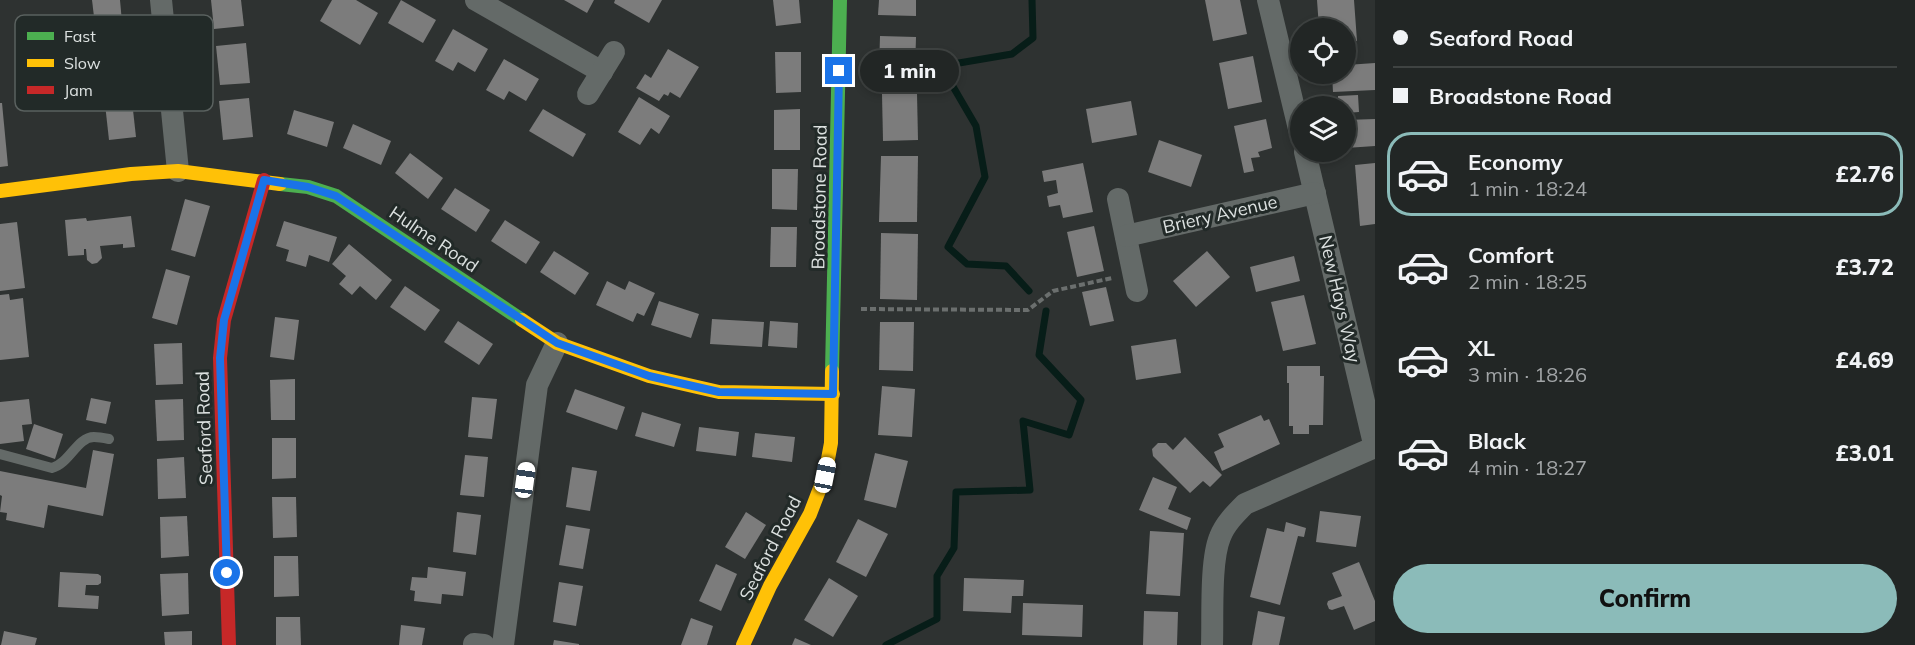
<!DOCTYPE html>
<meta charset="utf-8">
<style>
body{margin:0;font-family:Mulish,sans-serif;background:#2a2e2d;color:#f1f3f6;height:100vh;display:flex;flex-direction:column;font-size:22px;white-space:nowrap}
*{box-sizing:border-box;margin:0}
p{font-size:20px;color:#a2a5a7}
.icon{flex:none;width:33px;height:33px;fill:none;stroke:currentColor;stroke-width:2;stroke-linecap:round;stroke-linejoin:round}
.map{position:relative;flex:1;overflow:hidden}
.side{display:flex;flex-direction:column;background:#222625;width:540px}
.side>*{flex:none}
.top-card{display:grid;align-content:center;height:132px;padding:0 18px;background:#222625}
.tools{position:absolute;left:1290px;top:18px;display:grid;gap:12px}
.tools a{display:grid;place-items:center;width:66px;height:66px;border-radius:50%;background:#222625;box-shadow:0 3px 9px #0003,0 0 0 2px #3f4342;font-size:30px}
.end{position:absolute;width:27px;height:27px;margin:-14px;border:8px solid #1a73e8;background:#fff;box-shadow:0 0 0 3px #fff}
.from{border-radius:50%}
.bubble{position:absolute;height:42px;border-radius:21px;background:#222625;box-shadow:0 3px 9px #0003,0 0 0 2px #3f4342;font-size:20px;font-weight:800;line-height:42px;text-align:center}
.car{position:absolute;width:18px;height:36px;margin:-18px -9px;border-radius:8px;box-shadow:0 0 4px 2px #0007;background:linear-gradient(#fff 24%,#345 0 40%,#fff 0 76%,#345 0 86%,#fff 0)}
.top-card b{display:flex;align-items:center;gap:21px;height:57px;font-size:22px}
.top-card b+b{border-top:2px solid #3f4342}
.top-card i{width:15px;height:15px;background:#f1f3f6}
ul{padding:0;list-style:none}
li{display:flex;align-items:center;gap:18px;height:84px;margin:0 12px 9px;padding:0 6px;border:3px solid transparent;border-radius:24px}
li div{flex:1}
li b{display:block;font-size:22px}
li em{font-style:normal;font-weight:800}
li.current{border-color:#8bbbb9}
li>.icon{width:54px;height:54px;stroke-width:1.5}
.button{display:flex;gap:12px;margin-top:auto;padding:12px 18px}
.button a{flex:1;height:69px;border-radius:36px;background:#8bbbb9;color:#111;font-size:24px;font-weight:800;line-height:69px;text-align:center}
main{display:flex;flex:1;min-height:0}
.map>svg:first-child{display:block}
</style>
<main>
<div class="map">
<svg width="1375" height="645" viewBox="0 0 1375 645">
<rect width="100%" height="100%" fill="#2e3231"/>
<g fill="none" stroke-linecap="round" stroke-linejoin="round">
<g stroke="#071d18" stroke-width="7">
<path d="M1029,291L1006,266L967,264L948,247L985,177L976,126L948,78L953,64L1012,54L1033,38L1032,0"/>
<path d="M886,645L937,619V576L954,548L956,492L1030,490L1023,421L1069,435L1081,400L1039,355L1046,311"/>
</g>
</g>
<g fill="#7c7c7c">
<path d="M92,0H120L122,22L95,25Z"/>
<path d="M211,0H241L244,26L214,29Z"/>
<path d="M332,0H356L378,13L360,45L320,21Z"/>
<path d="M401,0L436,20L423,43L388,23Z"/>
<path d="M564,0H594L587,13Z"/>
<path d="M615,0H662L649,23L614,3Z"/>
<path d="M773,0H799L801,23L776,26Z"/>
<path d="M879,0H916V16L878,15Z"/>
<path d="M1205,0H1240L1247,34L1213,41Z"/>
<path d="M1317,0H1354L1357,41L1346,42V28H1319Z"/>
<path d="M453,29L488,49L475,72L458,62L453,71L435,61Z"/>
<path d="M880,36L916,37L915,71L879,70Z"/>
<path d="M246,43L250,83L220,85L216,46Z"/>
<path d="M668,49L699,67L680,98L670,92L668,96L664,94L659,101L636,88L645,74L651,78Z"/>
<path d="M775,52H801V92L776,93Z"/>
<path d="M1253,56L1262,102L1228,109L1219,63Z"/>
<path d="M504,59L539,79L526,101L509,91L504,100L486,90Z"/>
<path d="M1375,63V90L1333,92L1332,74H1346V65Z"/>
<path d="M131,92L136,137L109,140L104,95Z"/>
<path d="M917,93L918,140L883,141L882,94Z"/>
<path d="M1358,95L1359,112L1346,113V106H1338V96Z"/>
<path d="M639,97L670,116L659,134L651,128L640,145L618,132Z"/>
<path d="M249,98L253,137L223,140L219,101Z"/>
<path d="M1131,101L1137,135L1092,143L1086,109Z"/>
<path d="M0,103H2L8,166L0,167Z"/>
<path d="M543,109L586,134L573,157L529,131Z"/>
<path d="M800,109V150H774V110Z"/>
<path d="M294,110L334,122L327,147L287,134Z"/>
<path d="M1266,119L1272,148L1258,152L1260,157L1251,158L1254,171L1244,173L1234,126Z"/>
<path d="M1375,119V146L1346,148V120Z"/>
<path d="M353,124L391,141L381,165L343,148Z"/>
<path d="M1159,140L1202,155L1191,187L1148,172Z"/>
<path d="M410,153L443,178L428,199L395,173Z"/>
<path d="M881,156H918L917,222H879Z"/>
<path d="M1083,163L1093,212L1063,218L1060,205L1049,207L1047,196L1058,193L1056,180L1044,182L1042,171Z"/>
<path d="M1375,163V224L1360,226L1355,165Z"/>
<path d="M772,169H798L797,210L772,209Z"/>
<path d="M455,188L490,210L476,232L441,209Z"/>
<path d="M185,199L210,206L195,257L171,250Z"/>
<path d="M131,216L135,247L123,248V244L100,246L102,258L97,263L92,264L87,260L86,249H84V255L68,256L65,220L86,218L87,221Z"/>
<path d="M505,220L540,242L526,264L491,241Z"/>
<path d="M284,221L337,237L329,262L309,255L306,267L286,261L289,250L276,246Z"/>
<path d="M17,222L25,288L0,291V224Z"/>
<path d="M1094,226L1104,271L1077,277L1067,232Z"/>
<path d="M771,227H797L796,267H770Z"/>
<path d="M881,233L918,234L917,300L880,299Z"/>
<path d="M349,244L392,280L376,300L360,286L352,295L339,284L346,276L332,264Z"/>
<path d="M554,251L589,273L575,295L540,272Z"/>
<path d="M1207,251L1230,277L1196,307L1173,281Z"/>
<path d="M1294,256L1300,281L1256,292L1250,267Z"/>
<path d="M166,269L190,276L177,325L152,318Z"/>
<path d="M607,281L625,290L629,281L655,293L644,316L637,313L633,322L596,305Z"/>
<path d="M405,286L440,310L425,331L390,307Z"/>
<path d="M1106,287L1114,321L1090,326L1082,292Z"/>
<path d="M9,294L10,300L23,298L29,357L0,360V295Z"/>
<path d="M1304,295L1316,344L1283,351L1271,302Z"/>
<path d="M659,301L699,314L691,338L651,325Z"/>
<path d="M275,317L299,320L294,360L270,357Z"/>
<path d="M712,319L764,322L762,347L710,344Z"/>
<path d="M458,321L493,344L479,365L444,342Z"/>
<path d="M770,321L798,323L797,348L768,346Z"/>
<path d="M880,322H914L913,371L879,370Z"/>
<path d="M1176,339L1181,373L1136,380L1131,346Z"/>
<path d="M182,343L183,384L156,385L154,344Z"/>
<path d="M1287,366H1320V376H1324L1323,425H1309V434H1293V426H1289V383H1287Z"/>
<path d="M295,379V420H271L270,380Z"/>
<path d="M882,386L915,389L912,437L878,435Z"/>
<path d="M575,389L625,407L617,430L566,412Z"/>
<path d="M472,397L497,399L492,439L468,437Z"/>
<path d="M91,398L111,402L106,424L86,420Z"/>
<path d="M29,399L32,424L22,425L24,441L0,444V402Z"/>
<path d="M183,399L184,440L157,441L155,400Z"/>
<path d="M642,412L681,424L674,447L635,436Z"/>
<path d="M1261,415L1264,421L1269,419L1280,444L1222,471L1214,452L1224,447L1218,434Z"/>
<path d="M34,424L63,434L55,459L26,449Z"/>
<path d="M699,427L739,432L736,456L696,451Z"/>
<path d="M755,433L795,437L792,462L752,457Z"/>
<path d="M1185,437L1222,475L1210,487L1203,481L1190,493L1153,456L1152,449L1158,443H1166L1173,450Z"/>
<path d="M272,438H296V478L272,479Z"/>
<path d="M93,450L114,454L103,516L48,505L44,528L6,520L7,513L0,512L2,496L0,495V471L86,488Z"/>
<path d="M875,453L908,461L896,508L864,500Z"/>
<path d="M465,455L488,457L484,497L460,495Z"/>
<path d="M184,457L186,498L158,499L157,459Z"/>
<path d="M572,467L597,471L590,511L566,507Z"/>
<path d="M1153,477L1177,487L1168,509L1191,518L1187,530L1139,510Z"/>
<path d="M272,497H296L297,537L273,538Z"/>
<path d="M1320,511L1361,516L1356,547L1316,542Z"/>
<path d="M457,512L481,515L476,555L453,552Z"/>
<path d="M746,512L766,525L745,559L725,547Z"/>
<path d="M187,516L189,556L161,558L160,517Z"/>
<path d="M858,519L888,534L866,577L836,562Z"/>
<path d="M1286,522L1306,528L1304,537L1298,536L1280,605L1250,597L1267,528L1284,532Z"/>
<path d="M566,525L590,529L583,569L559,565Z"/>
<path d="M1150,531L1184,533L1180,596L1146,594Z"/>
<path d="M274,556H298L299,596L274,597Z"/>
<path d="M1359,562L1375,601V621L1354,630L1344,606L1332,610L1329,609L1327,604L1328,601L1342,596L1332,573Z"/>
<path d="M716,564L737,574L721,611L699,601Z"/>
<path d="M428,567L466,572L463,596L442,594L441,604L414,601L415,591L410,590L412,577L427,578Z"/>
<path d="M60,572L98,574L101,576V583L98,585H86L85,595L99,596L98,609L58,607Z"/>
<path d="M188,573L189,614L162,616L160,574Z"/>
<path d="M829,578L858,596L833,637L804,620Z"/>
<path d="M964,578L1024,580L1023,596H1012L1011,613L963,611Z"/>
<path d="M559,582L583,586L576,626L553,622Z"/>
<path d="M1023,603L1083,605L1082,637L1022,635Z"/>
<path d="M1144,611L1178,612L1177,645H1143Z"/>
<path d="M1258,611L1285,617L1279,645H1252Z"/>
<path d="M276,617H300L301,645H276Z"/>
<path d="M691,618L713,626L707,645H681Z"/>
<path d="M401,625L425,628L422,645H399Z"/>
<path d="M4,631L37,638L35,645H1Z"/>
<path d="M192,631V645H165L164,632Z"/>
<path d="M795,638L811,645H792Z"/>
<path d="M554,640L579,644V645H553Z"/>
</g>
<g fill="none" stroke-linecap="round" stroke-linejoin="round">
<path stroke="#6b6f6e" stroke-width="4" stroke-dasharray="6 3" stroke-linecap="butt" d="M861,309L1028,310L1053,291L1112,278"/>
<path stroke="#646a68" stroke-width="10" d="M0,454L52,468C70,463 77,437 94,437C99,437 104,438 109,439"/>
<g stroke="#646a68" stroke-width="22">
<path d="M161,0L178,171"/>
<path d="M476,0L602,72"/>
<path d="M1268,0L1300,133"/>
<path d="M588,94L614,52"/>
<path d="M1305,152L1375,448"/>
<path d="M1118,199L1137,291"/>
<path d="M1126,236L1315,193"/>
<path d="M474,644L484,645"/>
<path d="M503,645L537,385L557,343"/>
<path d="M1212,645C1213,617 1210,561 1220,537C1225,524 1235,514 1245,504L1375,447"/>
</g>
<g stroke="#4caf50" stroke-width="14">
<path d="M280,184L308,187L336,196L522,320"/>
<path d="M832,371L840,0"/>
</g>
<g stroke="#ffc107" stroke-width="14">
<path d="M0,191L131,174L178,171L280,184"/>
<path d="M522,320L557,343L649,376L719,392L833,394"/>
<path d="M743,645L770,586L810,514L825,475L831,443L832,371"/>
</g>
<path stroke="#c62828" stroke-width="14" d="M229,645L220,358L224,320L264,180"/>
</g>
<g fill="none" stroke-linecap="round" stroke-linejoin="round">
<path stroke="#1a73e8" stroke-width="8" d="M227,573L220,358L224,320L264,180L308,187L336,196L557,343L649,376L719,392L833,394L839,71"/>
</g>
<g text-anchor="middle" dominant-baseline="central" stroke-width="6" stroke-linejoin="round" paint-order="stroke">
<g font-size="18" fill="#dce1e0" stroke="#222a28">
<text transform="translate(819 197) rotate(-89)">Broadstone Road</text>
<text transform="translate(1220 214) rotate(-13)">Briery Avenue</text>
<text transform="translate(434 239) rotate(34)">Hulme Road</text>
<text transform="translate(1340 299) rotate(77)">New Hays Way</text>
<text transform="translate(204 428) rotate(-92)">Seaford Road</text>
<text transform="translate(770 548) rotate(-63)">Seaford Road</text>
</g>
</g>
<rect x="15" y="15" width="198" height="96" rx="9" fill="#222a28" stroke="#5a615f" stroke-width="1.5"/>
<rect x="27" y="32" width="27" height="8" fill="#4caf50"/>
<rect x="27" y="59" width="27" height="8" fill="#ffc107"/>
<rect x="27" y="86" width="27" height="8" fill="#c62828"/>
<g font-size="16" fill="#dce1e0">
<text x="64" y="42">Fast</text>
<text x="64" y="69">Slow</text>
<text x="64" y="96">Jam</text>
</g>
</svg>
<div class="tools">
<a><svg class="icon" aria-label="locate" viewBox="0 0 24 24"><circle cx="12" cy="12" r="6"/><path d="M12 2v4M12 18v4M2 12h4M18 12h4"/></svg></a>
<a><svg class="icon" aria-label="layers" viewBox="0 0 24 24"><path d="M12 4l9 5-9 5-9-5zM3 14l9 5 9-5"/></svg></a>
</div>
<i class="end from" style="left:227px;top:573px"></i>
<i class="end" style="left:839px;top:71px"></i>
<div class="bubble" style="left:860px;top:50px;width:99px">1 min</div>
<i class="car" style="left:825px;top:475px;rotate:11deg"></i>
<i class="car" style="left:525px;top:480px;rotate:8deg"></i>
</div>
<section class="side">
<div class="top-card">
<b><i class="from"></i>Seaford Road</b>
<b><i></i>Broadstone Road</b>
</div>
<ul>
<li class="current"><svg class="icon" aria-label="car" viewBox="0 0 24 24"><path d="M5 17H2v-5l4-1 3-4h7l3 4 3 1v5h-3M9 17h6M6 11h13"/><circle cx="7" cy="17" r="2"/><circle cx="17" cy="17" r="2"/></svg><div><b>Economy</b><p>1 min · 18:24</p></div><em>£2.76</em></li>
<li><svg class="icon" aria-label="car" viewBox="0 0 24 24"><path d="M5 17H2v-5l4-1 3-4h7l3 4 3 1v5h-3M9 17h6M6 11h13"/><circle cx="7" cy="17" r="2"/><circle cx="17" cy="17" r="2"/></svg><div><b>Comfort</b><p>2 min · 18:25</p></div><em>£3.72</em></li>
<li><svg class="icon" aria-label="car" viewBox="0 0 24 24"><path d="M5 17H2v-5l4-1 3-4h7l3 4 3 1v5h-3M9 17h6M6 11h13"/><circle cx="7" cy="17" r="2"/><circle cx="17" cy="17" r="2"/></svg><div><b>XL</b><p>3 min · 18:26</p></div><em>£4.69</em></li>
<li><svg class="icon" aria-label="car" viewBox="0 0 24 24"><path d="M5 17H2v-5l4-1 3-4h7l3 4 3 1v5h-3M9 17h6M6 11h13"/><circle cx="7" cy="17" r="2"/><circle cx="17" cy="17" r="2"/></svg><div><b>Black</b><p>4 min · 18:27</p></div><em>£3.01</em></li>
</ul>
<div class="button"><a>Confirm</a></div>
</section>
</main>
